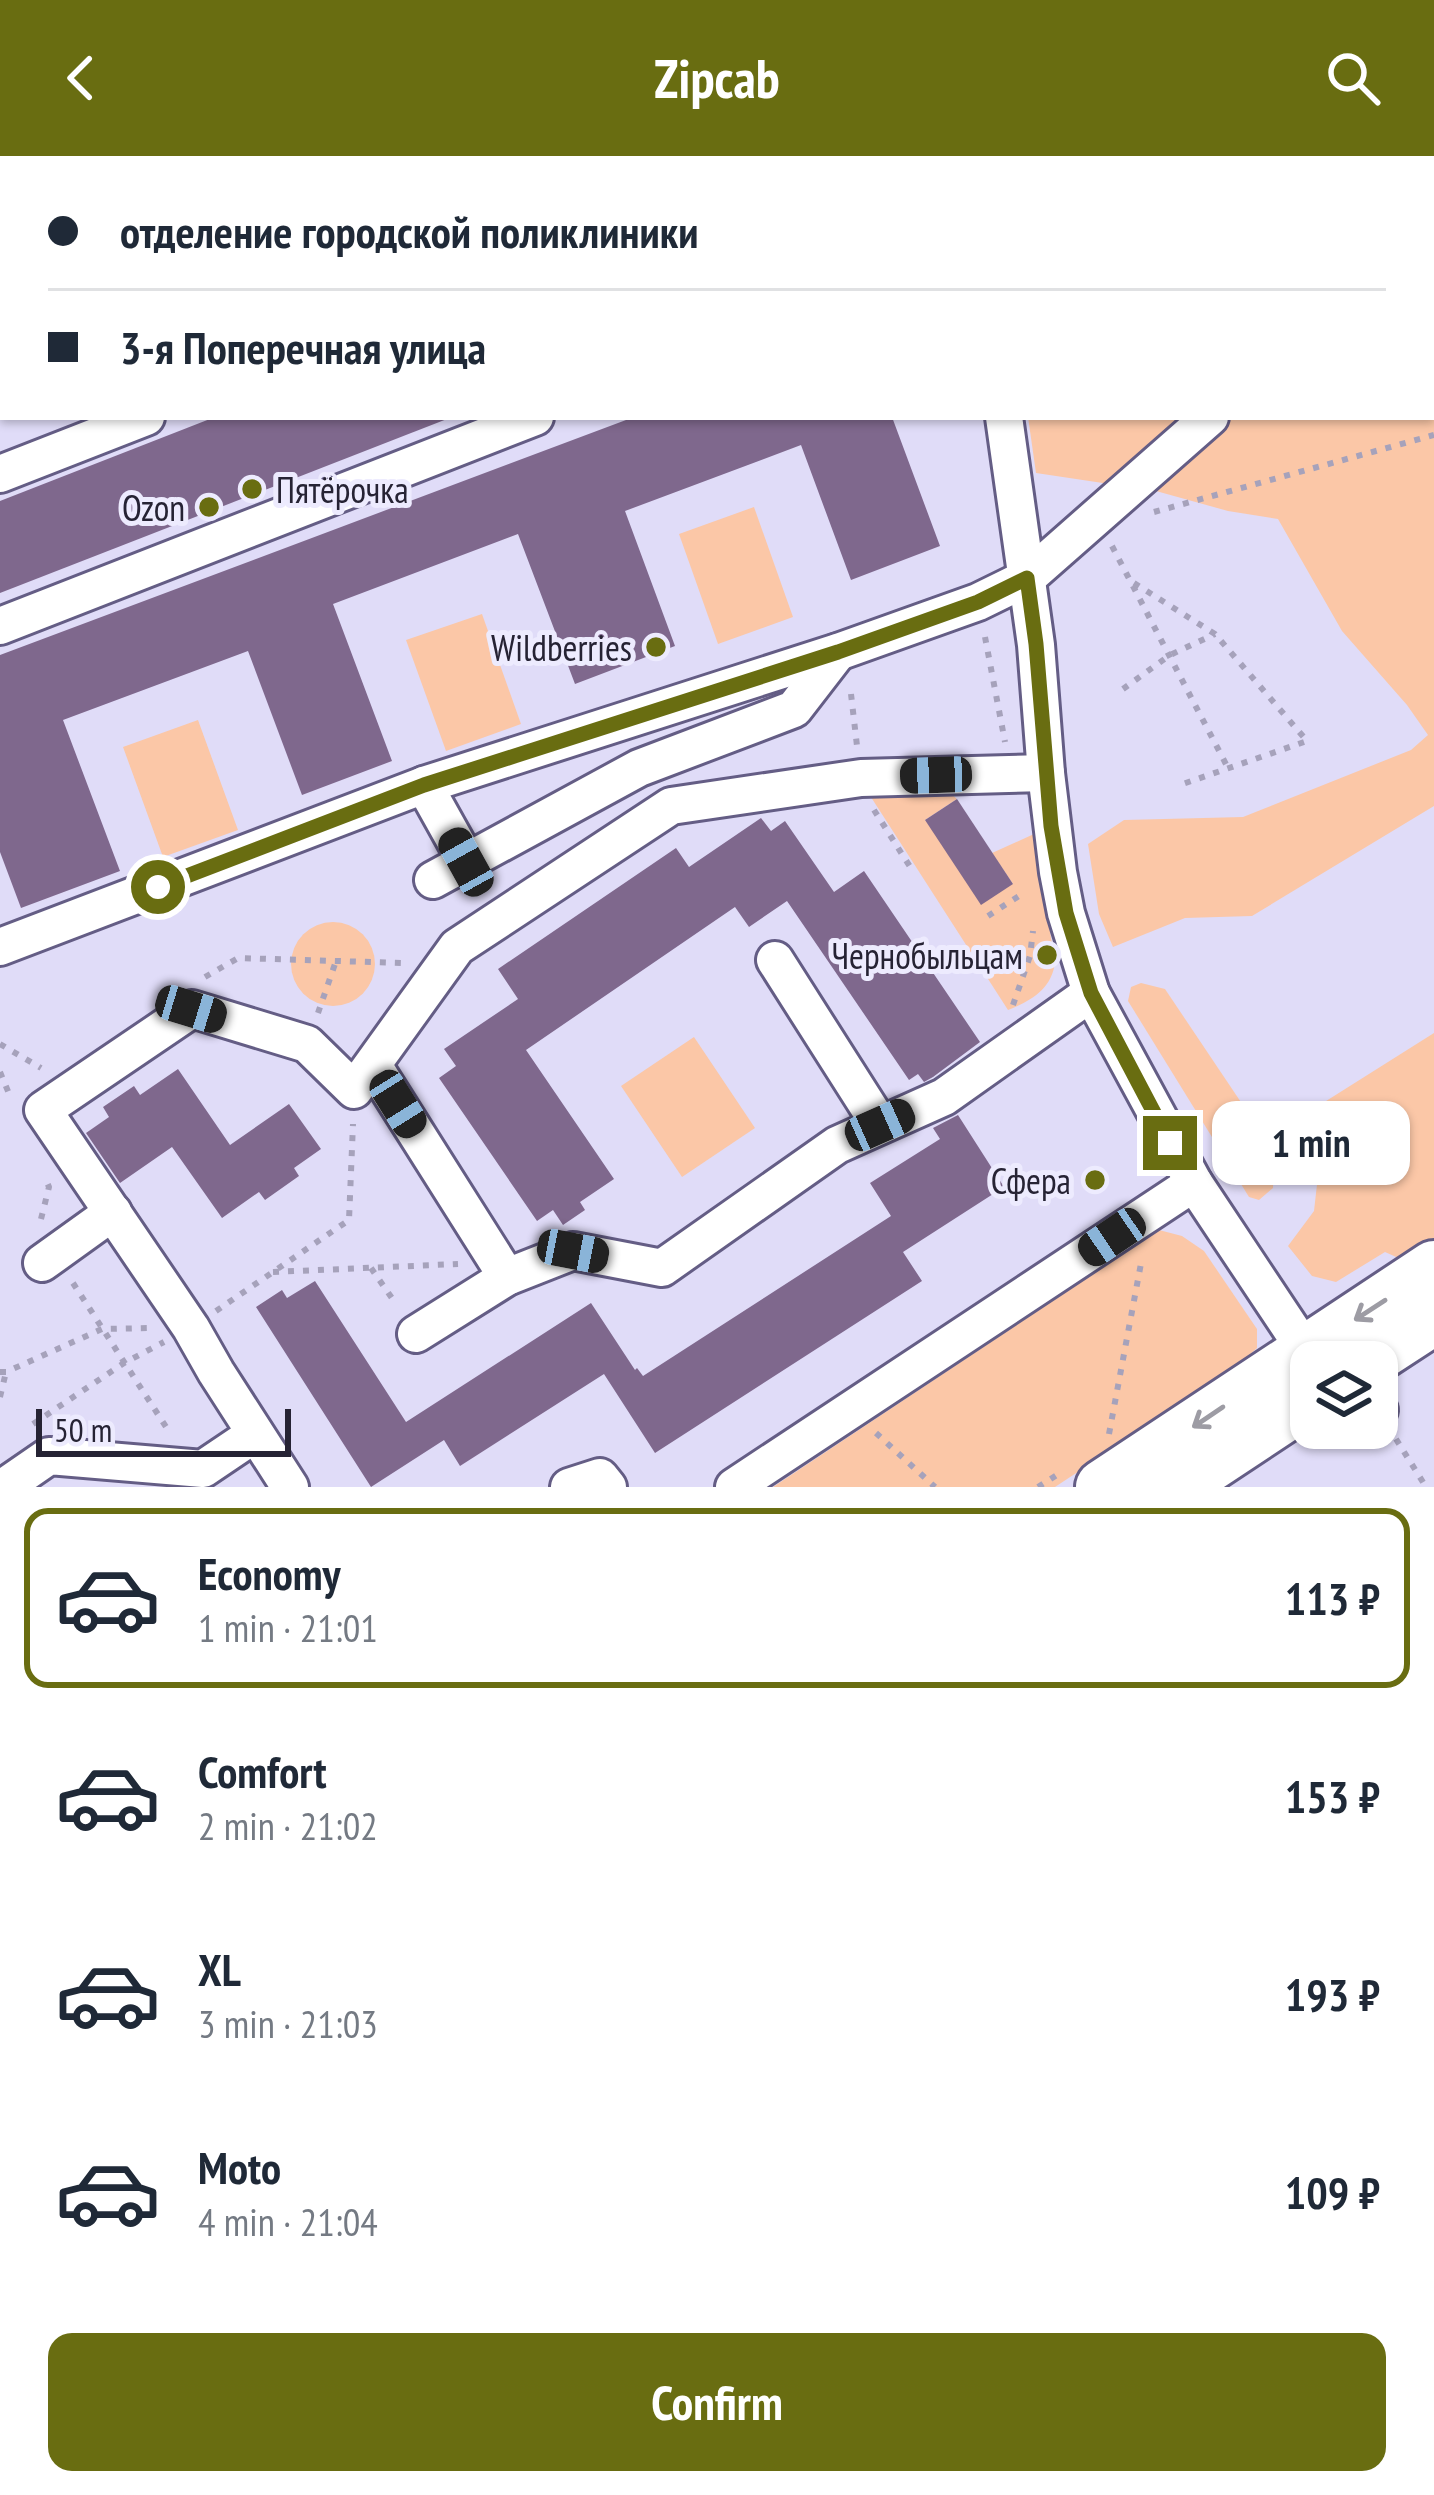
<!DOCTYPE html>
<meta charset="utf-8">
<style>
body{margin:0;font-family:"PT Sans Narrow",sans-serif;background:#f6f6f7;color:#1f2937;height:100vh;display:flex;flex-direction:column;font-size:45px;white-space:nowrap}
*{box-sizing:border-box;margin:0}
p{font-size:39px;color:#747a83}
.icon{flex:none;width:66px;height:66px;fill:none;stroke:currentColor;stroke-width:2;stroke-linecap:round;stroke-linejoin:round}
.map{position:relative;height:1331px;overflow:hidden}
.side{display:flex;flex-direction:column;background:#fff;flex:1}
.side>*{flex:none}
.banner{position:absolute;left:0px;top:0px;width:1434px;height:264px;box-shadow:0 3px 9px #0004;display:grid;align-content:center;height:264px;padding:0 48px;background:#fff}
.buttons{position:absolute;left:1290px;top:1185px;display:grid;gap:24px}
.buttons a{display:grid;place-items:center;width:108px;height:108px;border-radius:24px;background:#fff;box-shadow:0 3px 9px #0004;font-size:60px}
.scale{position:absolute;left:36px;bottom:30px;width:255px;box-sizing:border-box;padding-left:12px;border:6px solid #262334;border-top:0;font-size:33px;line-height:42px;white-space:nowrap;color:#262334;-webkit-text-stroke:9px #edebfe;paint-order:stroke}
.end{position:absolute;width:54px;height:54px;margin:-27px;border:15px solid #696d11;background:#fff;box-shadow:0 0 0 6px #fff}
.from{border-radius:50%}
.bubble{position:absolute;height:84px;border-radius:24px;background:#fff;box-shadow:0 3px 9px #0004;font-size:39px;font-weight:700;line-height:84px;text-align:center}
.car{position:absolute;width:36px;height:72px;margin:-36px -18px;border-radius:15px;box-shadow:0 0 9px 3px #0007;background:linear-gradient(#222 24%,#8ab4d8 0 40%,#222 0 76%,#8ab4d8 0 86%,#222 0)}
.banner b{display:flex;align-items:center;gap:42px;height:114px;font-size:45px}
.banner b+b{border-top:3px solid #e0e1e3}
.banner i{width:30px;height:30px;background:#1f2937}
ul{padding:21px 0 0;list-style:none}
li{display:flex;align-items:center;gap:36px;height:180px;margin:0 24px 18px;padding:0 24px;border:6px solid transparent;border-radius:24px}
li div{flex:1}
li b{display:block;font-size:45px}
li em{font-style:normal;font-weight:700}
li.active{border-color:#696d11}
li>.icon{width:108px;height:108px;stroke-width:1.5}
.button{display:flex;gap:24px;margin-top:auto;padding:24px 48px}
.button a{flex:1;height:138px;border-radius:24px;background:#696d11;color:#fff;font-size:48px;font-weight:700;line-height:138px;text-align:center}
header{display:flex;justify-content:space-between;align-items:center;height:156px;padding:0 48px;background:#696d11;color:#fff;font-size:54px;font-weight:700}
.map>svg:first-child{display:block}
</style>
<header><svg class="icon" aria-label="back" viewBox="0 0 24 24"><path d="M15 5l-7 7 7 7"/></svg>Zipcab<svg class="icon" aria-label="search" viewBox="0 0 24 24"><circle cx="10" cy="10" r="6"/><path d="M15 15l6 6"/></svg></header>
<div class="map">
<svg width="1434" height="1331" viewBox="0 0 1434 1331">
<rect width="100%" height="100%" fill="#e0dcf8"/>
<g fill="#fbc7a7">
<path d="M1434,1V650L1252,760L1185,762L1113,791L1099,758L1088,688L1124,664L1243,661L1411,594L1428,579L1407,549L1342,475L1278,363L1228,355L1156,335L1036,317L1028,261H1431V5Z"/>
<path d="M754,351L793,461L718,488L679,378Z"/>
<path d="M482,458L521,568L446,595L406,484Z"/>
<path d="M198,564L238,674L163,701L123,591Z"/>
<path d="M949,636L957,643L925,664L1013,728L992,697L1034,678L1055,806C1052,833 1031,845 1008,854L869,638Z"/>
<circle cx="333" cy="808" r="42"/>
<path d="M1141,827L1165,833L1265,982L1274,1003L1273,1032L1259,1044L1249,1041L1128,845L1131,831Z"/>
<path d="M1434,877V1084L1403,1104L1385,1096L1336,1126L1312,1120L1288,1090L1314,1055L1323,975L1315,952Z"/>
<path d="M694,881L755,972L682,1021L621,930Z"/>
<path d="M1159,1074L1182,1080L1204,1095L1257,1173V1192L1234,1213L1055,1331H773Z"/>
</g>
<g fill="#7f688d">
<path d="M215,261L447,263L0,437V345Z"/>
<path d="M634,261H892L940,390L851,424L801,289L625,355L675,490L575,528L518,378L333,448L392,605L302,639L248,495L63,564L120,715L21,752L0,696V499Z"/>
<path d="M957,643L1013,728L981,749L925,664Z"/>
<path d="M761,662L771,675L785,665L834,736L864,715L980,886L933,921L924,926L918,918L909,924L787,745L749,771L735,751L526,894L614,1023L580,1046L585,1054L563,1069L553,1054L537,1065L439,922L456,910L444,893L518,843L498,813L676,692L689,711Z"/>
<path d="M178,913L230,989L289,948L321,993L294,1012L299,1020L265,1044L259,1036L222,1062L172,991L120,1027L86,977L109,961L103,951L134,930L140,939Z"/>
<path d="M958,959L1004,1031L903,1096L922,1125L655,1297L604,1218L460,1310L444,1284L371,1331L256,1151L282,1134L287,1142L315,1125L406,1266L591,1147L635,1214L637,1212L643,1220L891,1060L870,1027L940,983L933,972Z"/>
</g>
<g fill="none" stroke-linecap="round" stroke-linejoin="round">
<defs>
<g id="minor">
<path d="M853,0L854,3"/>
<path d="M1177,0L1181,3"/>
<path d="M338,3L349,0"/>
<path d="M803,3L810,0"/>
<path d="M995,3L997,0"/>
<path d="M1264,3L1276,0"/>
<path d="M1417,3L1418,0"/>
<path d="M0,90L3,89"/>
<path d="M1004,261L1036,489L1046,617L1058,716L1066,757L1091,837L1194,1027L1313,1206"/>
<path d="M0,318L146,261"/>
<path d="M0,470L535,261"/>
<path d="M424,629L467,706"/>
<path d="M433,724L639,612L794,553L838,496"/>
<path d="M0,791L424,629L838,496L978,446L1027,422L1210,261"/>
<path d="M775,804L880,969"/>
<path d="M373,909L507,1121"/>
<path d="M42,1107L113,1056"/>
<path d="M416,1178L507,1121L573,1095L662,1112L837,989L944,941L1091,837"/>
<path d="M1377,1253L1379,1254"/>
<path d="M4,1331L49,1300L203,1313L255,1278"/>
<path d="M290,1331L216,1216L191,1172L43,954L192,853L307,888L354,934L457,791L671,650L861,622L1046,617"/>
<path d="M569,1331L600,1321L608,1331"/>
<path d="M734,1331L1194,1027"/>
</g>
<g id="highway">
<path d="M1365,1206L1434,1161"/>
<path d="M1103,1331L1434,1112"/>
<path d="M1175,1331L1311,1241"/>
</g>
</defs>
<use href="#minor" stroke="#645d85" stroke-width="42"/>
<use href="#highway" stroke="#645d85" stroke-width="60"/>
<g stroke="#a6a2bb" stroke-width="6" stroke-dasharray="6 9" stroke-linecap="butt">
<path d="M710,0L712,3"/>
<path d="M944,0L945,3"/>
<path d="M643,3L653,0"/>
<path d="M751,3L759,0"/>
<path d="M0,207L3,206"/>
<path d="M0,250L3,249"/>
<path d="M1154,356L1434,279"/>
<path d="M1112,390L1228,612"/>
<path d="M1134,427L1215,478L1307,585L1177,630"/>
<path d="M985,481L1005,586"/>
<path d="M1123,533L1170,499L1215,478"/>
<path d="M851,538L857,590"/>
<path d="M874,654L914,717"/>
<path d="M988,760L1025,736"/>
<path d="M205,821L238,802L403,807"/>
<path d="M1013,849L1030,800L1033,775"/>
<path d="M318,857L336,805"/>
<path d="M0,888L41,912"/>
<path d="M0,916L10,940"/>
<path d="M41,1063L49,1031L46,1024"/>
<path d="M371,1112L396,1148"/>
<path d="M273,1116L458,1108"/>
<path d="M73,1127L170,1277"/>
<path d="M216,1155L349,1064L353,968"/>
<path d="M0,1216H6L102,1173L151,1172"/>
<path d="M0,1241L6,1216"/>
<path d="M33,1268L124,1207L164,1186"/>
<path d="M876,1277L935,1331"/>
<path d="M1109,1278L1142,1102"/>
<path d="M1396,1283L1426,1331"/>
<path d="M1038,1331L1063,1315"/>
</g>
<use href="#minor" stroke="#fff" stroke-width="36"/>
<use href="#highway" stroke="#fff" stroke-width="54"/>
<g stroke="#8a869d" stroke-width="9">
<path d="M571,3L578,0"/>
<path d="M0,227L3,226"/>
</g>
</g>
<defs><path id="oneway-shaft" d="M-6 0H5M1.5-3L5.5 0L1.5 3" fill="none" stroke-width="1.6" stroke-linecap="round" stroke-linejoin="round" transform="scale(3)"/></defs>
<g stroke="#9d9ca4">
<use href="#oneway-shaft" transform="translate(1370 1154) rotate(147)"/>
<use href="#oneway-shaft" transform="translate(1208 1261) rotate(146)"/>
</g>
<g fill="none" stroke-linecap="round" stroke-linejoin="round">
<path stroke="#696d11" stroke-width="15" d="M158,731L424,629L838,496L978,446L1027,422L1036,488L1051,670L1066,757L1091,837L1170,987"/>
</g>
<g fill="#696d11" stroke="#edebfe" stroke-width="4.5">
<circle cx="252" cy="333" r="12"/>
<circle cx="209" cy="351" r="12"/>
<circle cx="656" cy="491" r="12"/>
<circle cx="1047" cy="799" r="12"/>
<circle cx="1095" cy="1024" r="12"/>
</g>
<g text-anchor="middle" dominant-baseline="central" stroke-width="10" stroke-linejoin="round" paint-order="stroke">
<g font-size="36" fill="#262334" stroke="#edebfe" text-anchor="end">
<text x="276" y="333" text-anchor="start">Пятёрочка</text>
<text x="185" y="351">Ozon</text>
<text x="632" y="491">Wildberries</text>
<text x="1023" y="799">Чернобыльцам</text>
<text x="1071" y="1024">Сфера</text>
</g>
</g>
</svg>
<div class="buttons">
<a><svg class="icon" aria-label="layers" viewBox="0 0 24 24"><path d="M12 4l9 5-9 5-9-5zM3 14l9 5 9-5"/></svg></a>
</div>
<div class="scale">50 m</div>
<i class="end from" style="left:158px;top:731px"></i>
<i class="end" style="left:1170px;top:987px"></i>
<div class="bubble" style="left:1212px;top:945px;width:198px">1 min</div>
<i class="car" style="left:936px;top:619px;rotate:268deg"></i>
<i class="car" style="left:466px;top:706px;rotate:331deg"></i>
<i class="car" style="left:191px;top:853px;rotate:107deg"></i>
<i class="car" style="left:398px;top:948px;rotate:148deg"></i>
<i class="car" style="left:880px;top:969px;rotate:66deg"></i>
<i class="car" style="left:1112px;top:1081px;rotate:236deg"></i>
<i class="car" style="left:573px;top:1095px;rotate:101deg"></i>
<div class="banner">
<b><i class="from"></i>отделение городской поликлиники</b>
<b><i></i>3-я Поперечная улица</b>
</div>
</div>
<section class="side">
<ul>
<li class="active"><svg class="icon" aria-label="car" viewBox="0 0 24 24"><path d="M5 17H2v-5l4-1 3-4h7l3 4 3 1v5h-3M9 17h6M6 11h13"/><circle cx="7" cy="17" r="2"/><circle cx="17" cy="17" r="2"/></svg><div><b>Economy</b><p>1 min · 21:01</p></div><em>113 ₽</em></li>
<li><svg class="icon" aria-label="car" viewBox="0 0 24 24"><path d="M5 17H2v-5l4-1 3-4h7l3 4 3 1v5h-3M9 17h6M6 11h13"/><circle cx="7" cy="17" r="2"/><circle cx="17" cy="17" r="2"/></svg><div><b>Comfort</b><p>2 min · 21:02</p></div><em>153 ₽</em></li>
<li><svg class="icon" aria-label="car" viewBox="0 0 24 24"><path d="M5 17H2v-5l4-1 3-4h7l3 4 3 1v5h-3M9 17h6M6 11h13"/><circle cx="7" cy="17" r="2"/><circle cx="17" cy="17" r="2"/></svg><div><b>XL</b><p>3 min · 21:03</p></div><em>193 ₽</em></li>
<li><svg class="icon" aria-label="car" viewBox="0 0 24 24"><path d="M5 17H2v-5l4-1 3-4h7l3 4 3 1v5h-3M9 17h6M6 11h13"/><circle cx="7" cy="17" r="2"/><circle cx="17" cy="17" r="2"/></svg><div><b>Moto</b><p>4 min · 21:04</p></div><em>109 ₽</em></li>
</ul>
<div class="button"><a>Confirm</a></div>
</section>
